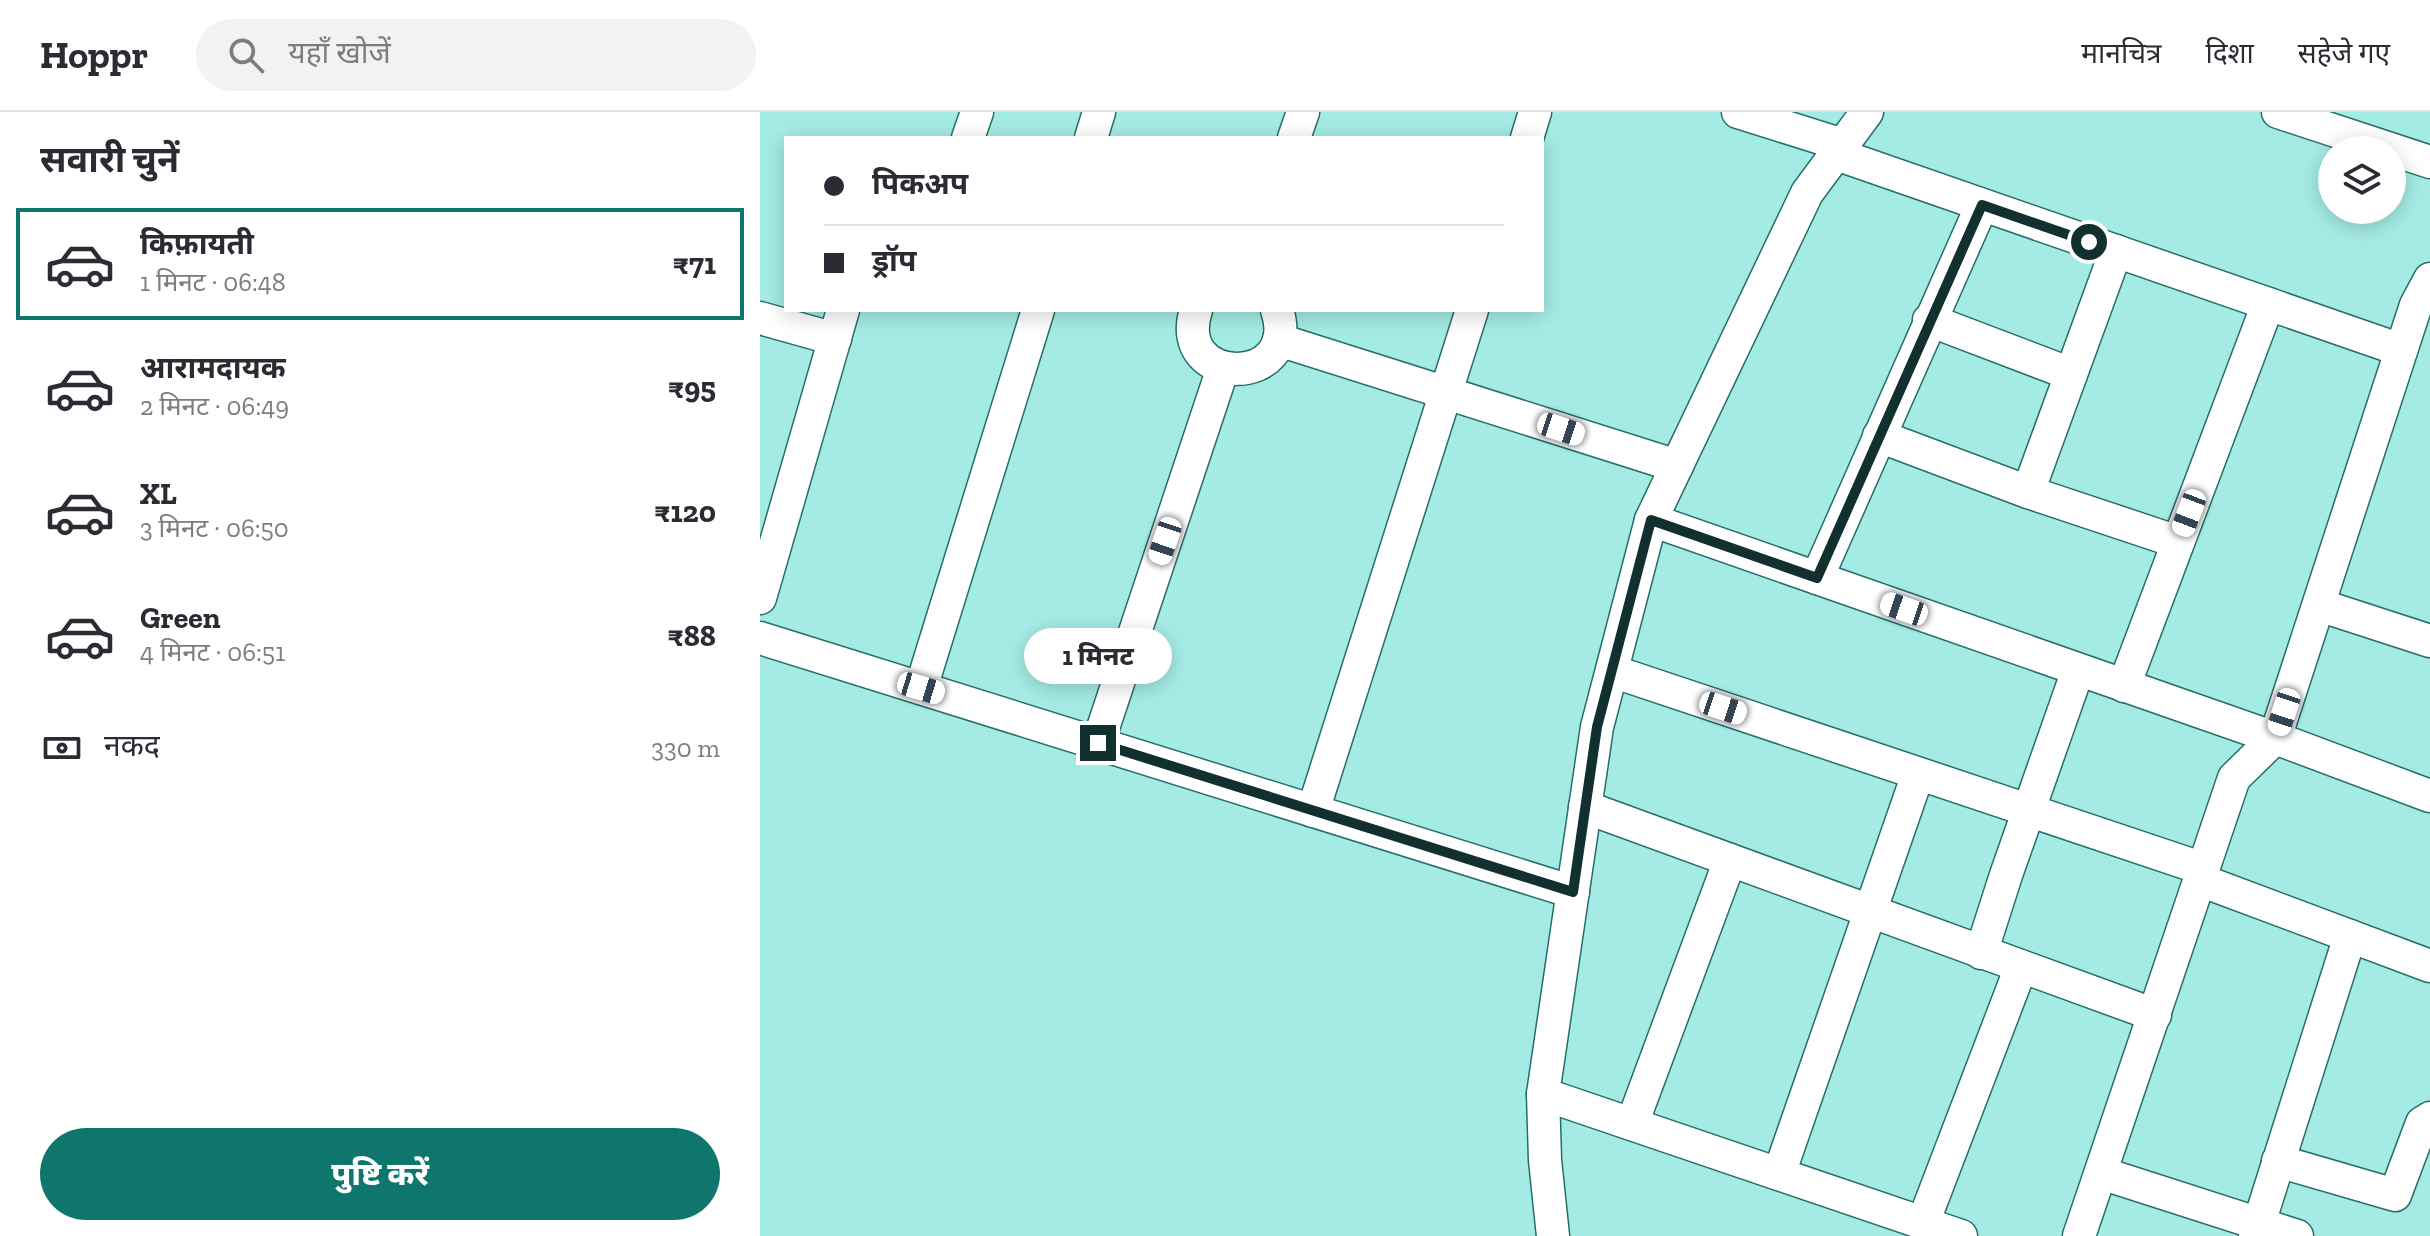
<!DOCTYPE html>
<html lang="hi">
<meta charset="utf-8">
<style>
body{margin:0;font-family:"Zilla Slab","Noto Sans Devanagari",serif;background:#f2f2f3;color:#2b2b33;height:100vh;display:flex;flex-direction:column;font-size:30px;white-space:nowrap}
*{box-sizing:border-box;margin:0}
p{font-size:26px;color:#7c7c81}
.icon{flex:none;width:44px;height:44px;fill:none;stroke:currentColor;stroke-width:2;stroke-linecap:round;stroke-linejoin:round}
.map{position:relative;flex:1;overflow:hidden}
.drawer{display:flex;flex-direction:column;background:#fff;width:760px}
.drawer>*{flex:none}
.top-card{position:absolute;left:24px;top:24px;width:760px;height:176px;border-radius:0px;box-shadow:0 4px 20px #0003;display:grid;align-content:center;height:176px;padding:0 40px;background:#fff}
.buttons{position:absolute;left:1558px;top:24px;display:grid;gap:16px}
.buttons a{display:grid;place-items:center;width:88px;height:88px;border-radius:50%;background:#fff;box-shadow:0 4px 20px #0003;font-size:40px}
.end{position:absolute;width:36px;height:36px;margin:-18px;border:10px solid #12302e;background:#fff;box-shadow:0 0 0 4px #fff}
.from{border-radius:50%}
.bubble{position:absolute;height:56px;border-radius:28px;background:#fff;box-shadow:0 4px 20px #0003;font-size:26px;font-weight:800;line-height:56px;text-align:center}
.car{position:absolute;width:24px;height:48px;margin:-24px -12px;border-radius:10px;box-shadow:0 0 6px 2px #0007;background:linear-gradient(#fff 24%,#345 0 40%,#fff 0 76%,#345 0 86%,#fff 0)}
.top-card b{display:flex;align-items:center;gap:28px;height:76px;font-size:30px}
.top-card b+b{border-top:2px solid #e1e1e2}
.top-card i{width:20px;height:20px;background:#2b2b33}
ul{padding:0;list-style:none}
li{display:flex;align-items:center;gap:24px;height:112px;margin:0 16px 12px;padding:0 24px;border:4px solid transparent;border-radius:0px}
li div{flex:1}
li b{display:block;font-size:30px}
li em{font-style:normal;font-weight:800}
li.current{border-color:#0f766e}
li>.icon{width:72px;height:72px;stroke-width:1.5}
h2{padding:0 40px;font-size:36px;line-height:96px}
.pay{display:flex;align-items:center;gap:20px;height:88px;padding:0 40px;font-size:30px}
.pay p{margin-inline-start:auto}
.cta{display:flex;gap:16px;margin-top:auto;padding:16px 40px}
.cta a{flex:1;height:92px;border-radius:48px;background:#0f766e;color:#fff;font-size:32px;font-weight:800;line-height:92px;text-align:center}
header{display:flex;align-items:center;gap:48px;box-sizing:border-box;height:112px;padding:0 40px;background:#fff;border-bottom:2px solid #e1e1e2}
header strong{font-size:38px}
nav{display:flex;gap:44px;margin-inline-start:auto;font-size:28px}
.search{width:560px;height:72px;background:#f2f2f3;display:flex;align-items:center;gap:20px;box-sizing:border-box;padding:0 28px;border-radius:44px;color:#7c7c81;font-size:30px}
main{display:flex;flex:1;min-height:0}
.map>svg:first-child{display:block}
</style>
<header>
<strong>Hoppr</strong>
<div class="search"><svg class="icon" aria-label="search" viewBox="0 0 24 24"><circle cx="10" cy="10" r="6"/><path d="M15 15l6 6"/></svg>यहाँ खोजें</div>
<nav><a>मानचित्र</a><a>दिशा</a><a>सहेजे गए</a></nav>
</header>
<main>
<section class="drawer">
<h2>सवारी चुनें</h2>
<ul>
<li class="current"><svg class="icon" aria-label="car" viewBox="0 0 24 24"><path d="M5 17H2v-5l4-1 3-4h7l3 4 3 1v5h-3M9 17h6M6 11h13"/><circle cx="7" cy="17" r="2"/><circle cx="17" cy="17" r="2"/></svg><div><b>किफ़ायती</b><p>1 मिनट · 06:48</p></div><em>₹71</em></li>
<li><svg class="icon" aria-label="car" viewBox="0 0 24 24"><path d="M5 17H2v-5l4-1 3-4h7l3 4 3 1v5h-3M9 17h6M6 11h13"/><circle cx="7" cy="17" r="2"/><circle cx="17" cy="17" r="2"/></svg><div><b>आरामदायक</b><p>2 मिनट · 06:49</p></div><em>₹95</em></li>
<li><svg class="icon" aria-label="car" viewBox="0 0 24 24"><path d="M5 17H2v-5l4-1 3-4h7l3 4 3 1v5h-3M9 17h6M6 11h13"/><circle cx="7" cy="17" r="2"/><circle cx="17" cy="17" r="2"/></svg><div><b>XL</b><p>3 मिनट · 06:50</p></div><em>₹120</em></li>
<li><svg class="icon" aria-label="car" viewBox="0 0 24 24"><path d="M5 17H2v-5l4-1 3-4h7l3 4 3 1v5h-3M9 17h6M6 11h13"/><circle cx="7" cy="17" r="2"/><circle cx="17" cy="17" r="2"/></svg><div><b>Green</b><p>4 मिनट · 06:51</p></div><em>₹88</em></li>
</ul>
<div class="pay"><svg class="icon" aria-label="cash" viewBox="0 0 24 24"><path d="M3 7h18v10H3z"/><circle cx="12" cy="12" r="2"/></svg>नकद<p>330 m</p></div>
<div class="cta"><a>पुष्टि करें</a></div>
</section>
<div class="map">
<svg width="1670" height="1124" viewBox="0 0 1670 1124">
<rect width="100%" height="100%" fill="#a5ebe5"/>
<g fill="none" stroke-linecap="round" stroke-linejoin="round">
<defs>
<g id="street">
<path d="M978,0L1083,33"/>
<path d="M1518,0L1670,50"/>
<path d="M208,26L217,0"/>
<path d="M331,26L339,0"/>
<path d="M534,26L543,0"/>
<path d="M767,26L775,0"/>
<path d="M1076,42L1641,238"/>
<path d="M436,198C411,277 543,276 517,198"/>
<path d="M0,206L75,227"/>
<path d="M1169,208L1311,262"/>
<path d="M519,228L917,354"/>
<path d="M1119,324L1268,380L1418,430"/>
<path d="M1268,380L1356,139"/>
<path d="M891,408L1515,626L1670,684"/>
<path d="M1057,466L1222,93"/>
<path d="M0,486L83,198"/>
<path d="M1559,493L1670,529"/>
<path d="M0,526L813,780"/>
<path d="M852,559L1444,757"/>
<path d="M1364,574L1508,192"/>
<path d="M161,576L278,198"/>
<path d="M338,631L463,256"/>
<path d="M825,695L1395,903"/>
<path d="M553,699L712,198"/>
<path d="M1440,768L1670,854"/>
<path d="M1221,841L1246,763L1318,558"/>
<path d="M783,982L1201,1124"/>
<path d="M872,1012L970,748"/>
<path d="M1518,1049L1635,1083L1662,1011L1670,1006"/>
<path d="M1341,1061L1537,1124"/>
<path d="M1019,1062L1158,662"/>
<path d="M1163,1111L1261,855"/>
<path d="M793,1124L785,1048L783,982L837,615L891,408L1047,81L1107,0"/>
<path d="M1319,1124L1474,666L1515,626L1656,193L1670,167"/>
<path d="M1495,1124L1590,824"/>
</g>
</defs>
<use href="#street" stroke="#266e69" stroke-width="35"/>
<use href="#street" stroke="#fff" stroke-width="32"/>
</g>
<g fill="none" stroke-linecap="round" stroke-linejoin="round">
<path stroke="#12302e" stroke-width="10" d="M338,631L813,780L837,615L891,408L1057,466L1222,93L1329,130"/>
</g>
</svg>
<div class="buttons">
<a><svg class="icon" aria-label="layers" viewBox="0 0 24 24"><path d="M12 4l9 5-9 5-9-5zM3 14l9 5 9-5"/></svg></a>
</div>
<i class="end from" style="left:1329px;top:130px"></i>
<i class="end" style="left:338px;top:631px"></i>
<div class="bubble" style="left:264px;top:516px;width:148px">1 मिनट</div>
<i class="car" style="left:801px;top:317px;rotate:108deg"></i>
<i class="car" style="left:1429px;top:401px;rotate:201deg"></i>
<i class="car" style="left:405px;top:429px;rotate:199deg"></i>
<i class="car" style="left:1144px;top:497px;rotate:289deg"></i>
<i class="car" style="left:161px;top:576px;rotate:107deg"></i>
<i class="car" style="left:963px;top:596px;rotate:108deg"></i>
<i class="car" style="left:1524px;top:600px;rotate:198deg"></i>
<div class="top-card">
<b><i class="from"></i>पिकअप</b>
<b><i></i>ड्रॉप</b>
</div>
</div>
</main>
